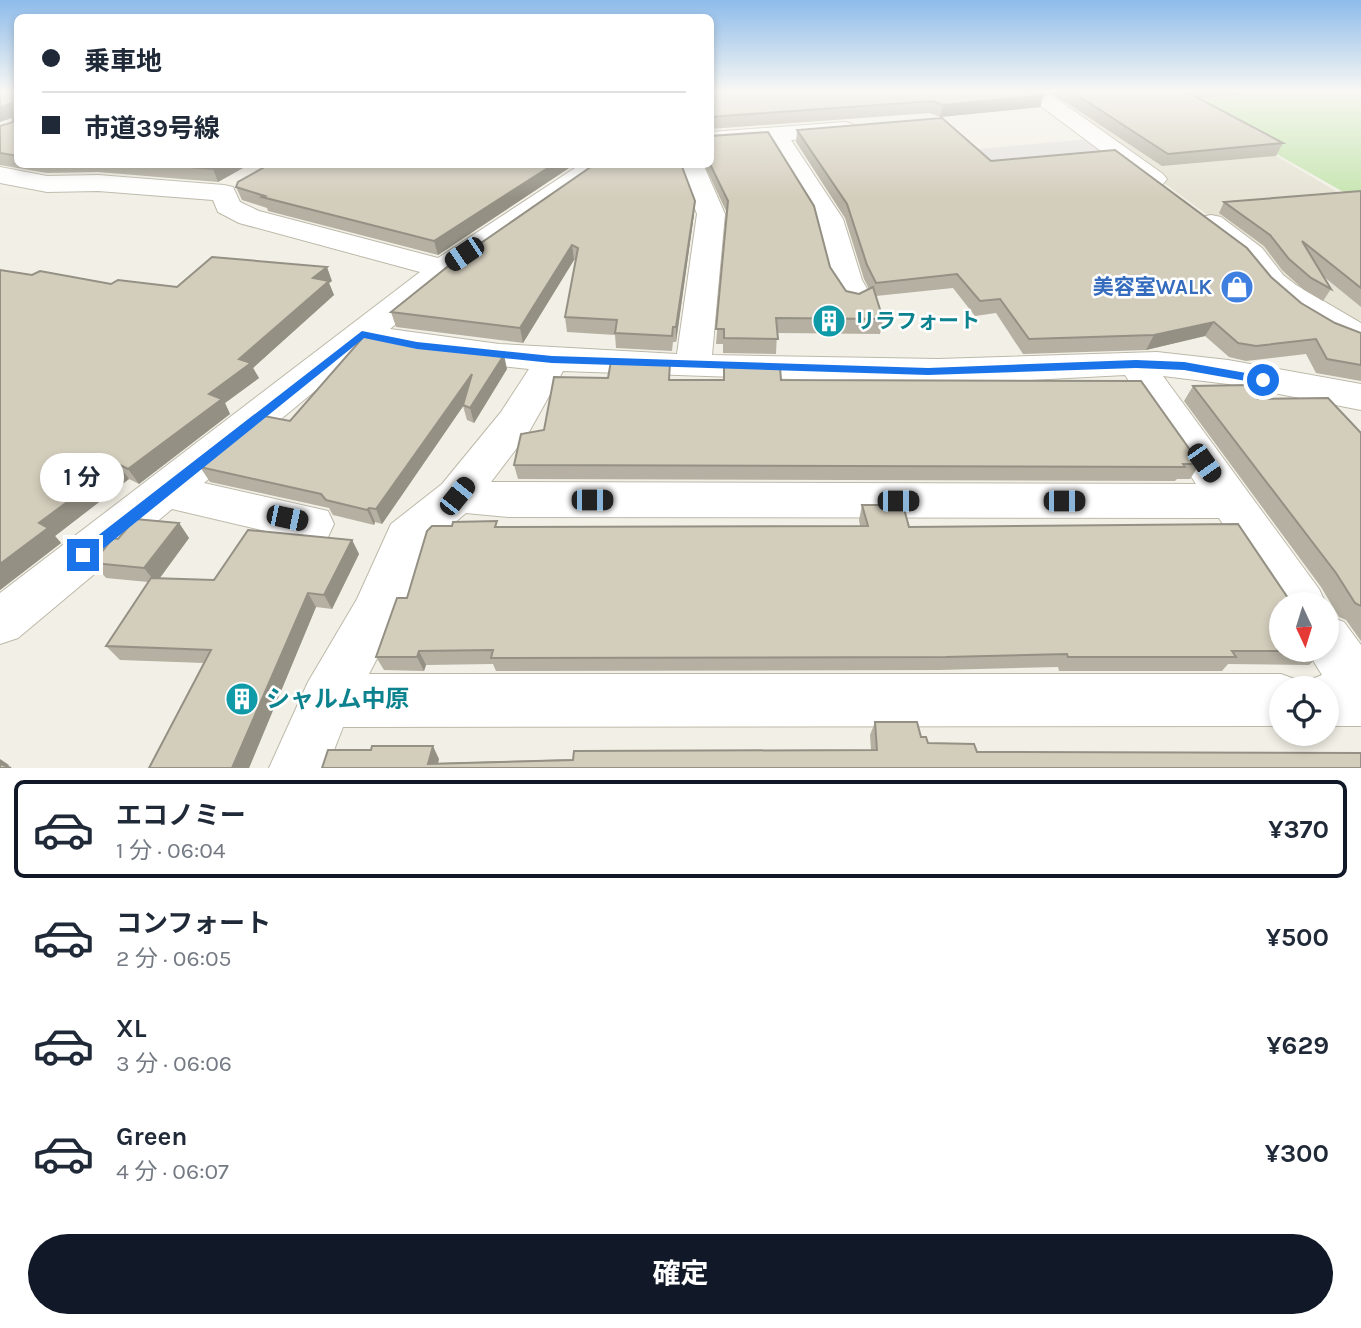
<!DOCTYPE html>
<html lang="ja">
<meta charset="utf-8">
<style>
body{margin:0;font-family:Karla,"Noto Sans JP",sans-serif;background:#f6f6f7;color:#1f2937;height:100vh;display:flex;flex-direction:column;font-size:26px;white-space:nowrap}
*{box-sizing:border-box;margin:0}
p{font-size:23px;color:#747a83}
.icon{flex:none;width:38px;height:38px;fill:none;stroke:currentColor;stroke-width:2;stroke-linecap:round;stroke-linejoin:round}
.map{position:relative;height:768px;overflow:hidden}
.details{display:flex;flex-direction:column;background:#fff;flex:1}
.details>*{flex:none}
.guide{position:absolute;left:14px;top:14px;width:700px;height:154px;border-radius:10px;box-shadow:0 4px 10px #0003;display:grid;align-content:center;height:154px;padding:0 28px;background:#fff}
.needle{width:46px;rotate:176deg}
.buttons{position:absolute;left:1269px;top:592px;display:grid;gap:14px}
.buttons a{display:grid;place-items:center;width:70px;height:70px;border-radius:50%;background:#fff;box-shadow:0 4px 10px #0003;font-size:35px}
.end{position:absolute;width:32px;height:32px;margin:-16px;border:9px solid #1a73e8;background:#fff;box-shadow:0 0 0 4px #fff}
.from{border-radius:50%}
.bubble{position:absolute;height:49px;border-radius:24px;background:#fff;box-shadow:0 4px 10px #0003;font-size:23px;font-weight:700;line-height:49px;text-align:center}
.car{position:absolute;width:21px;height:42px;margin:-21px -10px;border-radius:9px;box-shadow:0 0 5px 2px #0007;background:linear-gradient(#222 24%,#8ab4d8 0 40%,#222 0 76%,#8ab4d8 0 86%,#222 0)}
.guide b{display:flex;align-items:center;gap:24px;height:66px;font-size:26px}
.guide b+b{border-top:2px solid #e0e1e3}
.guide i{width:18px;height:18px;background:#1f2937}
ul{padding:12px 0 0;list-style:none}
li{display:flex;align-items:center;gap:21px;height:98px;margin:0 14px 10px;padding:0 14px;border:4px solid transparent;border-radius:10px}
li div{flex:1}
li b{display:block;font-size:26px}
li em{font-style:normal;font-weight:700}
li.current{border-color:#111827}
li>.icon{width:63px;height:63px;stroke-width:1.5}
.cta{display:flex;gap:14px;margin-top:auto;padding:14px 28px}
.cta a{flex:1;height:80px;border-radius:42px;background:#111827;color:#fff;font-size:28px;font-weight:700;line-height:80px;text-align:center}
.map>svg:first-child{display:block}
</style>
<div class="map">
<svg width="1361" height="768" viewBox="0 0 1361 768">
<rect width="100%" height="100%" fill="#f2f0e6"/>
<path fill="#e6e3d4" d="M1039,91H1130L1182,100L1361,206V320L1350,321L1287,279L1251,247Z"/>
<path fill="#c6e5b0" d="M1232,91H1361V202L1182,100L1240,96Z"/>
<path fill="#e3e2de" d="M1089,139L1117,160L990,173L965,150Z"/>
<g fill="none" stroke-linecap="round" stroke-linejoin="round">
<defs>
<g id="minor">
<path d="M1023,91H1046L1163,174L1167,179L1163,184L1154,187L1145,184L1026,95Z"/>
<path d="M845,122L853,124L856,129L853,134L791,140L843,219L862,280L871,296L866,303L855,306L844,303L830,280L815,219L768,142L710,146V132Z"/>
<path d="M581,164H611L454,275L390,329L499,344L677,354L697,214L678,164H703L725,214L712,355L938,359L1157,352L1228,360L1361,384V410L1228,384L1163,376L1319,589L1326,604H1281V613L1219,518L508,517L466,513L425,548L401,612L369,674H1281L1300,681L1303,688H1281V726L343,727L327,768H269L308,682L357,599L391,524L442,484L501,412L529,369L453,361L369,346L204,483L328,511L334,524L328,537L312,542L172,509L18,638L0,644V593L420,272L239,223L218,212L213,200L98,191L47,192L0,183V167L47,176L98,175L224,185L233,187L240,202L259,211L438,258ZM563,371L908,383L995,382L1125,375L1196,484L491,482L529,432Z"/>
<path d="M1211,215L1221,217L1262,248L1283,275L1296,285L1361,323V348L1349,345L1314,326L1274,299L1261,289L1241,260L1197,223L1201,217Z"/>
<path d="M1326,615L1344,622L1361,645V726H1326V688H1304L1307,681L1322,675L1306,649H1326Z"/>
</g>
</defs>
<use href="#minor" stroke="#bdb9a9" stroke-width="2"/>
<use href="#minor" fill="#fff" fill-rule="evenodd"/>
</g>
<g fill="#b5b0a2">
<path d="M0,91H18V164H250L218,182L98,172L47,173L0,165V126L13,122V117L0,122Z"/>
<path d="M710,91L1044,95L1040,107L940,117L930,113L710,129Z"/>
<path d="M1049,91H1240L1237,96L1200,98L1283,143L1276,156L1162,166Z"/>
<path d="M797,130L991,161L1271,277L1301,303L1335,323L1361,333V381L1316,373L1306,354L1246,361L1229,357L1205,336L1146,350L1023,354L996,313L975,316L953,288L876,296L883,319L880,334L777,333L776,354L723,353V344H716L727,213L704,164H710L830,267L846,291L859,294L869,289L864,279L845,218L796,142Z"/>
<path d="M270,164H575L438,255L268,211L267,208L242,200L236,187Z"/>
<path d="M595,164L694,214L676,342H673L672,351L616,348L615,335L567,332L565,317L576,260H574L523,343L396,327L391,312Z"/>
<path d="M1361,191V307L1323,276L1331,289L1323,301L1304,290L1282,270L1264,246L1219,213L1224,202Z"/>
<path d="M32,275L111,284L177,287L332,281L329,283L334,295L253,368L259,378L225,403L230,414L139,484L129,479L55,536L61,543L0,590Z"/>
<path d="M724,365L781,380L1200,464L1190,479H1177L1175,481L518,479L514,465L544,430L670,380H723Z"/>
<path d="M507,369L474,423L467,420L463,406L382,524L375,522L374,525L333,515L329,508L210,482L200,467L290,421Z"/>
<path d="M1193,386L1258,399L1361,433V641L1346,620L1339,617L1321,587L1184,401Z"/>
<path d="M862,505L909,527L1325,651L1309,665L1228,664L1222,671H1059L1058,667L939,670L496,671L493,664L426,665L424,671L384,670L376,657L407,598L498,527L860,526L859,520Z"/>
<path d="M179,523L189,538L160,578L214,580L352,540L359,554L332,609L316,607L249,768H149L204,663L120,660L106,646L148,582L106,578L93,563L118,539Z"/>
<path d="M875,722L921,737L928,743L977,752L322,768L439,759L438,763L871,750L870,735Z"/>
</g>
<g fill="#949084">
<path d="M1044,95L1040,107L940,117L943,105Z"/>
<path d="M12,103L18,116L0,122V107Z"/>
<path d="M221,164H250L218,182L213,169Z"/>
<path d="M554,164H575L438,255L434,241Z"/>
<path d="M695,201L694,214L676,342V327Z"/>
<path d="M572,245L574,260L523,343L520,328Z"/>
<path d="M327,267L332,281L329,283L334,295L253,368L259,378L225,403L230,414L139,484L128,469L239,359L313,278Z"/>
<path d="M1214,322L1205,336L1146,350L1154,335Z"/>
<path d="M504,355L507,369L474,423L470,408Z"/>
<path d="M472,374L475,389L382,524L376,509Z"/>
<path d="M118,464L129,479L55,536L61,543L0,590V564L39,523Z"/>
<path d="M369,508L375,522L374,525L367,510Z"/>
<path d="M179,523L189,538L156,583L144,568Z"/>
<path d="M352,540L359,554L332,609L324,595Z"/>
<path d="M308,593L316,607L249,768H232Z"/>
<path d="M419,651L426,665L424,671L417,657Z"/>
<path d="M433,746L439,759L437,768L428,764Z"/>
<path d="M0,759L9,765L7,768H0Z"/>
</g>
<g fill="#d3cdbc" stroke="#949084" stroke-width="2">
<path d="M0,91H18V156L0,153V126L13,122L12,103L0,107Z"/>
<path d="M710,91H1038L1044,95L943,105L933,101L710,117Z"/>
<path d="M1071,91H1185L1283,143L1168,154Z"/>
<path d="M942,118L991,161L1115,150L1247,248L1271,277L1301,303L1335,323L1361,333V365L1327,359L1316,339L1256,346L1238,343L1214,322L1154,335L1029,339L1000,299L980,301L957,274L876,283L867,265L847,204L797,130Z"/>
<path d="M768,132L814,206L830,267L846,291L859,294L873,287L883,319L776,318L778,339L724,338V329H716L728,201L710,164V136Z"/>
<path d="M154,164H221L213,169Z"/>
<path d="M270,164H554L434,241L262,197L265,196L236,187L238,182Z"/>
<path d="M595,164H681L695,201L676,327H673L672,336L615,333L617,320L565,317L578,248L572,245L520,328L391,312L452,263Z"/>
<path d="M1361,191V288L1302,241L1331,289L1311,278L1289,259L1270,235L1224,202Z"/>
<path d="M212,257L327,267L313,278L329,281L239,359L251,363L209,394L222,399L128,469L118,464L39,523L48,528L0,564V270L32,275L40,271L111,284L118,280L177,287Z"/>
<path d="M365,335L449,349L504,355L470,408L463,405L472,374L376,509L369,508L367,510L326,500L321,494L200,467L264,416L290,421Z"/>
<path d="M611,361L670,363L669,380H724V365L780,367L781,380L1141,381L1200,464H1183L1185,467L514,465L521,434L544,430L554,377L608,378Z"/>
<path d="M1247,385L1258,399L1328,398L1361,433V606L1355,603L1336,573L1193,386Z"/>
<path d="M862,505H903L909,527L1238,524L1292,604H1281V649H1323L1325,651H1232L1236,657H1068L1067,654L946,657L491,658L493,650L419,651L417,657H376L397,598H407L427,531L432,526H452L453,522L497,521L495,527L868,526Z"/>
<path d="M135,519L179,523L144,568L93,563L113,538L118,539Z"/>
<path d="M248,530L352,540L324,595L308,593L232,768H149L211,650L106,646L151,578L214,580Z"/>
<path d="M875,722H917L921,737H926L928,743L974,744L977,752L1361,753V768H322L328,750H371L372,746H433L428,764L573,760L574,751L877,750Z"/>
<path d="M0,764L11,768H0Z"/>
</g>
<linearGradient id="sky" x2="0" y2="1"><stop stop-color="#8dbbea"/><stop offset="0.46" stop-color="#f9f8f4"/><stop offset="1" stop-color="#f9f8f4" stop-opacity="0"/></linearGradient>
<rect width="1361" height="198" fill="url(#sky)"/>
<path fill="#1a73e8" d="M362,331L417,342L552,356L928,368L1136,360L1184,362L1263,376L1269,380L1263,384L1184,370L1136,368L928,375L552,363L417,349L364,338L89,560H78V551Z"/>
<defs>
<symbol id="shop-disc" viewBox="-11 -11 22 22"><circle r="9.5" fill="#3f7fe0" stroke="#fff"/><path d="M-5-2.5h2.3a2.7 3.5 0 0 1 5.4 0H5L5.5 6h-11ZM-1.5-2.5h3a1.5 2.3 0 0 0-3 0Z" fill="#fff"/></symbol>
<symbol id="building-disc" viewBox="-11 -11 22 22"><circle r="9.5" fill="#0f9aa8" stroke="#fff"/><path d="M-4-6H4V6H1V3H-1V6H-4ZM-2.5-4.3h1.7v1.8h-1.7ZM.8-4.3h1.7v1.8H.8ZM-2.5-1h1.7V.8h-1.7ZM.8-1h1.7V.8H.8Z" fill="#fff"/></symbol>
</defs>
<g fill-rule="evenodd">
<use href="#shop-disc" x="1218" y="268" width="38" height="38"/>
<use href="#building-disc" x="810" y="302" width="38" height="38"/>
<use href="#building-disc" x="223" y="680" width="38" height="38"/>
</g>
<g text-anchor="middle" dominant-baseline="central" stroke-width="5" stroke-linejoin="round" paint-order="stroke">
<g font-size="21" font-weight="bold" fill="#366cbe" stroke="#fff" text-anchor="end">
<text x="1212" y="287">美容室WALK</text>
</g>
<g font-size="21" font-weight="bold" fill="#0d838f" stroke="#fff" text-anchor="start">
<text x="854" y="321">リラフォート</text>
</g>
<g font-size="24" font-weight="bold" fill="#0d838f" stroke="#fff" text-anchor="start">
<text x="266" y="699">シャルム中原</text>
</g>
</g>
</svg>
<div class="buttons">
<a><svg class="needle" viewBox="-14 -14 28 28"><path d="M0-13l5 13h-10z" fill="#e53935"/><path d="M0 13l5-13h-10z" fill="#747a83"/></svg></a>
<a><svg class="icon" aria-label="locate" viewBox="0 0 24 24"><circle cx="12" cy="12" r="6"/><path d="M12 2v4M12 18v4M2 12h4M18 12h4"/></svg></a>
</div>
<i class="end from" style="left:1263px;top:380px"></i>
<i class="end" style="left:83px;top:555px"></i>
<div class="bubble" style="left:40px;top:453px;width:84px">1 分</div>
<i class="car" style="left:464px;top:254px;rotate:236deg"></i>
<i class="car" style="left:1204px;top:463px;rotate:145deg"></i>
<i class="car" style="left:457px;top:496px;rotate:39deg"></i>
<i class="car" style="left:592px;top:500px;rotate:90deg"></i>
<i class="car" style="left:898px;top:501px;rotate:90deg"></i>
<i class="car" style="left:1064px;top:501px;rotate:90deg"></i>
<i class="car" style="left:287px;top:518px;rotate:102deg"></i>
<div class="guide">
<b><i class="from"></i>乗車地</b>
<b><i></i>市道39号線</b>
</div>
</div>
<section class="details">
<ul>
<li class="current"><svg class="icon" aria-label="car" viewBox="0 0 24 24"><path d="M5 17H2v-5l4-1 3-4h7l3 4 3 1v5h-3M9 17h6M6 11h13"/><circle cx="7" cy="17" r="2"/><circle cx="17" cy="17" r="2"/></svg><div><b>エコノミー</b><p>1 分 · 06:04</p></div><em>¥370</em></li>
<li><svg class="icon" aria-label="car" viewBox="0 0 24 24"><path d="M5 17H2v-5l4-1 3-4h7l3 4 3 1v5h-3M9 17h6M6 11h13"/><circle cx="7" cy="17" r="2"/><circle cx="17" cy="17" r="2"/></svg><div><b>コンフォート</b><p>2 分 · 06:05</p></div><em>¥500</em></li>
<li><svg class="icon" aria-label="car" viewBox="0 0 24 24"><path d="M5 17H2v-5l4-1 3-4h7l3 4 3 1v5h-3M9 17h6M6 11h13"/><circle cx="7" cy="17" r="2"/><circle cx="17" cy="17" r="2"/></svg><div><b>XL</b><p>3 分 · 06:06</p></div><em>¥629</em></li>
<li><svg class="icon" aria-label="car" viewBox="0 0 24 24"><path d="M5 17H2v-5l4-1 3-4h7l3 4 3 1v5h-3M9 17h6M6 11h13"/><circle cx="7" cy="17" r="2"/><circle cx="17" cy="17" r="2"/></svg><div><b>Green</b><p>4 分 · 06:07</p></div><em>¥300</em></li>
</ul>
<div class="cta"><a>確定</a></div>
</section>
